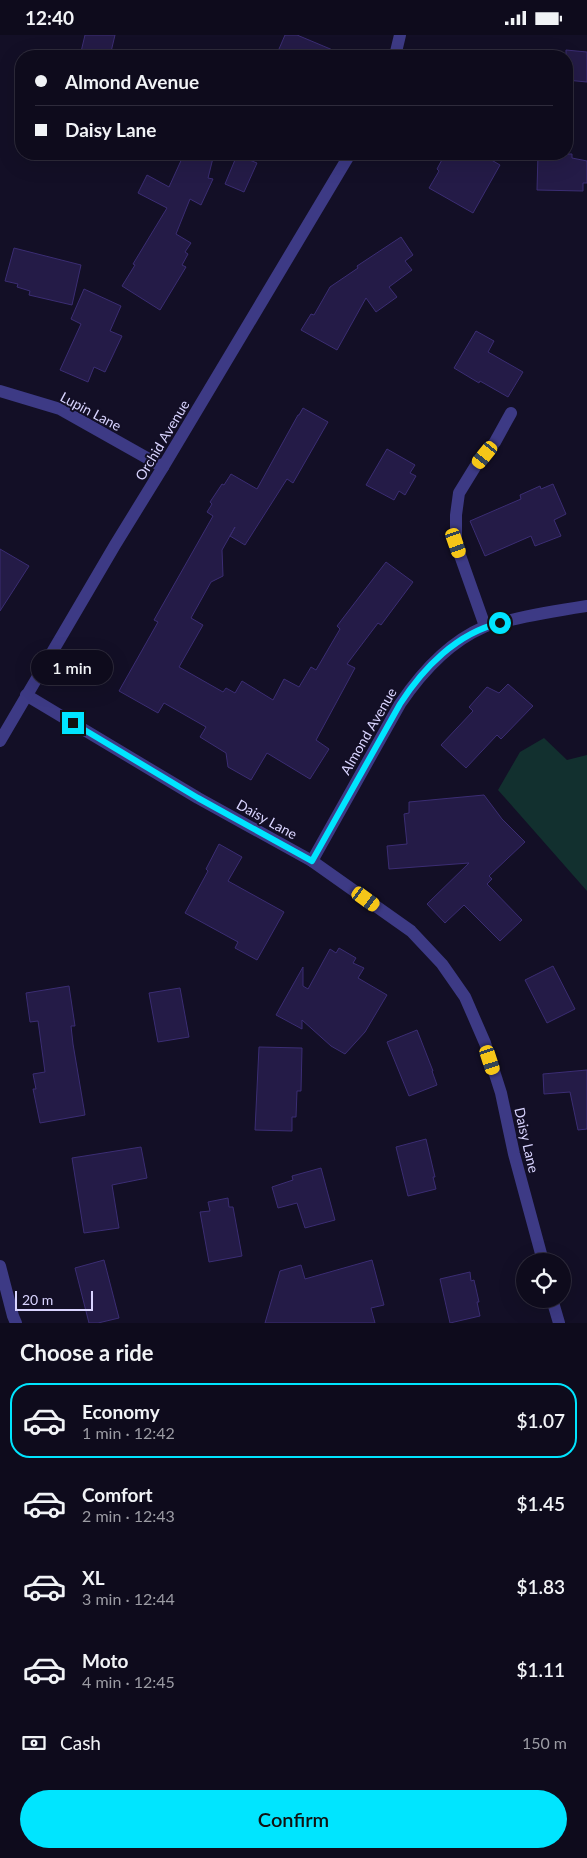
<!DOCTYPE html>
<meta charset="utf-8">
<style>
body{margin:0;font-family:Lato,sans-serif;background:#1c1929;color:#f1f3f6;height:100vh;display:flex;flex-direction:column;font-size:19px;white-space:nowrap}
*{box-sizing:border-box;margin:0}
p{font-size:16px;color:#9b9ba3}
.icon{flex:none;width:28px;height:28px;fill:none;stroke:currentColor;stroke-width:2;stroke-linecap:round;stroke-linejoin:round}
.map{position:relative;height:1288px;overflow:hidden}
.drawer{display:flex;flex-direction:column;background:#0e0b1c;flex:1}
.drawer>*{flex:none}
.hud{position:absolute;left:15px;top:15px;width:558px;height:110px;border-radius:20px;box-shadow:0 5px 20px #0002,0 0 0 1px #2e2b3b;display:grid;align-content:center;height:110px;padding:0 20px;background:#0e0b1c}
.fabs{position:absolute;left:516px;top:1218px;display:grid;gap:10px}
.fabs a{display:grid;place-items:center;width:55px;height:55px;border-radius:50%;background:#0e0b1c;box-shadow:0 5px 20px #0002,0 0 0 1px #2e2b3b;font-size:25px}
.scale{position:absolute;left:15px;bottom:12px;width:78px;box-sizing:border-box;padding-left:5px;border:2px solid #d9d4ff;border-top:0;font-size:14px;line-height:18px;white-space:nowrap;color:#d9d4ff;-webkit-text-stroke:4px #130f26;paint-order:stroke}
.end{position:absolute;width:22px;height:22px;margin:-11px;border:6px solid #00e5ff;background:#111;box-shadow:0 0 0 2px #111}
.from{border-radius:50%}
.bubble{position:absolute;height:35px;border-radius:18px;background:#0e0b1c;box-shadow:0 5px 20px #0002,0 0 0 1px #2e2b3b;font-size:16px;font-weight:600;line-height:35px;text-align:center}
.car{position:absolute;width:15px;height:30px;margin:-15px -8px;border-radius:6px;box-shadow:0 0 4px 1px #0007;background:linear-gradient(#f5c518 24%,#345 0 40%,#f5c518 0 76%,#345 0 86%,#f5c518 0)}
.hud b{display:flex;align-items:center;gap:18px;height:48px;font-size:19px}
.hud b+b{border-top:1px solid #2e2b3b}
.hud i{width:12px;height:12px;background:#f1f3f6}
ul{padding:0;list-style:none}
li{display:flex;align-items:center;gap:15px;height:75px;margin:0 10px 8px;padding:0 10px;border:2px solid transparent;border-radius:20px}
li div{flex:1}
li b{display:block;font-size:19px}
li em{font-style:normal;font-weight:600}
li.selected{border-color:#00e5ff}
li>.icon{width:45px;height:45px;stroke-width:1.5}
h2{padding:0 20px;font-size:22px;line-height:60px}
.pay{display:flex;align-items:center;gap:12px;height:55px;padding:0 20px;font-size:19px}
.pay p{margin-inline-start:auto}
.action{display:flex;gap:10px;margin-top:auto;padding:10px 20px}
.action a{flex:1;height:58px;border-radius:30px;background:#00e5ff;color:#111;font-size:20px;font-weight:600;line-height:58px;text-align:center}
.status{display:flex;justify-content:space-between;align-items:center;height:35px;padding:0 25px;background:#0e0b1c;direction:ltr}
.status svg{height:14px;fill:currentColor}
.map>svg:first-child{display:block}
</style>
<div class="status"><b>12:40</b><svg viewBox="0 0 49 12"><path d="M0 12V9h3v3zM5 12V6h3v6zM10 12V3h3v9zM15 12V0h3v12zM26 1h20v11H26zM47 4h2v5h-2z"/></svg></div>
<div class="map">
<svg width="587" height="1288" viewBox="0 0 587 1288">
<rect width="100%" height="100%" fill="#130f26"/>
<path fill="#12302f" d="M544,703L567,725L587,720V856L498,755L520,717Z"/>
<g fill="#241b47" stroke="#3b2d73">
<path d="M85,0H115L110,21H80Z"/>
<path d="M285,0H297L347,21H276Z"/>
<path d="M566,15L587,17V47L566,45Z"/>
<path d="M184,119H214L208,143L213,144L201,170L190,164L176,199L191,208L185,217L188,219L182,230L186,232L160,275L122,251L135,230L133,229L167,173L138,158L147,140L169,152Z"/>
<path d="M445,119H481L500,130L473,178L429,153L439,136L437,134Z"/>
<path d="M538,119H572V123L587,126V148H583V156L537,155Z"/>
<path d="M237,120L257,128L244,157L225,149Z"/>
<path d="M401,202L413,220L405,226L412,235L389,252L397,262L376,277L366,263L337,315L301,295L311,279L314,280L330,252L358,233L357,231Z"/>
<path d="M14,213L81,230L72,270L29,260L30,256L17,252L18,249L5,246Z"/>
<path d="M84,254L121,271L110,296L122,301L105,337L94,332L88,347L60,335L81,289L71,284Z"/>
<path d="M476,296L494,306L488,317L523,337L508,362L480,346L479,348L454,333Z"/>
<path d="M303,373L328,387L293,448L287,444L245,510L230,501L235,492L222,515L223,541L211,547L191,583L203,590L179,632L223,657L226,653L235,658L242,646L273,665L284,644L299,652L311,632L316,635L340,594L337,591L386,527L413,547L381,590L378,588L347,629L355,633L316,705L329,714L310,744L267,718L251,745L228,732L226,718L200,702L206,692L164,668L158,678L119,656L158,587L154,585L213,481L207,477L212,469L210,467L222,449L224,450L231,439L257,454L298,380H299Z"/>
<path d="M387,414L415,430L410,438L416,441L405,460L399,456L394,465L366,450Z"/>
<path d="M553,449L566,479L554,485L561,501L535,511L531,501L485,521L470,486L521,464L520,460L540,451L541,454Z"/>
<path d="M0,514L29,531L0,576Z"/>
<path d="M508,649L533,671L501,704L497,700L466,733L441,710L473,676L469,672L487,652L499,658Z"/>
<path d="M484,760L502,784L525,807L489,841L492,844L487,849L522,885L500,906L464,870L445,888L427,869L469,828L389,834L387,811L407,809L404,779L409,778V767Z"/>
<path d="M219,809L242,822L228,846L284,877L257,925L235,913L238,907L185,878L208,836L206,834Z"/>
<path d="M339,913L356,923L353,928L364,933L358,943L387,960L365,997L345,1019L331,1011L302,985V994L276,980L303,932V951L308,954L330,914L336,918Z"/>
<path d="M553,931L575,974L547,988L525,945Z"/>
<path d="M69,951L75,991H71L73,1009L85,1080L40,1088L33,1054H36L33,1039L45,1037L38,986L30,987L26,958Z"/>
<path d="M180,953L189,1002L158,1007L149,958Z"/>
<path d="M417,995L433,1036H432L437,1050L409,1061L387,1007Z"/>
<path d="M259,1012L302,1013L301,1056H297L296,1082H292V1096L255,1095Z"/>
<path d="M587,1035V1094L578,1095L570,1057L544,1059L543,1039Z"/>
<path d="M426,1104L435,1142H433L436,1154L408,1161L396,1112Z"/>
<path d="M141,1112L147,1143L112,1150L119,1193L84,1198L72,1123Z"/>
<path d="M321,1133L335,1185L305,1193L297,1168L278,1173L272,1152L293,1145L292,1141Z"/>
<path d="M228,1163L229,1172H233L242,1221L209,1227L200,1177L210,1176L208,1167Z"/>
<path d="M104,1225L119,1283L98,1288H89L75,1233Z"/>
<path d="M372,1225L384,1270L371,1273L375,1288H265L280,1236L301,1230L305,1244Z"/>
<path d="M470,1237L471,1246L474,1245L479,1267H477L480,1281L450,1288L440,1244Z"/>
</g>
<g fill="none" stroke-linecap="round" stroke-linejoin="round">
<path stroke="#3d3a85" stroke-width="12" d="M485,591L456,509V480L459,458L475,432L495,407L511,378"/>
<g stroke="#3d3a85" stroke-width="12">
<path d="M395,21L400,0"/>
<path d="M0,356L60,374L163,432"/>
<path d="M26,660L198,763L312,826L411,896L442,929L465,962L485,1008L501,1058L514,1119L543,1226"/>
<path d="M0,706L115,510L163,432L350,119"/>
<path d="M312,826L400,669C421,638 449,607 484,592C492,588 502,587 511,585C536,579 561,575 587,571"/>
<path d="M0,1231L13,1281L16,1288"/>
<path d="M552,1264L559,1288"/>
</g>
</g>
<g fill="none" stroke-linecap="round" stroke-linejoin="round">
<path stroke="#00e5ff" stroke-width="6" d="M73,688L198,763L312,826L400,669C423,633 457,598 500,588"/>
</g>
<g text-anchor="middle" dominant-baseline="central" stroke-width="4" stroke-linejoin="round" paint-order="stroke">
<g font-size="14" fill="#d9d4ff" stroke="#130f26">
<text transform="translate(91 376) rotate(28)">Lupin Lane</text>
<text transform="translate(162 405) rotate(-59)">Orchid Avenue</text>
<text transform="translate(368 696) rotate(-60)">Almond Avenue</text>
<text transform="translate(267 784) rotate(29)">Daisy Lane</text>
<text transform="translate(527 1105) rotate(77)">Daisy Lane</text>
</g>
</g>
</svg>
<div class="fabs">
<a><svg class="icon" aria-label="locate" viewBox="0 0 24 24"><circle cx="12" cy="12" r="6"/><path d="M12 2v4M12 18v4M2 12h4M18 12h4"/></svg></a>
</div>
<div class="scale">20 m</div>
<i class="end from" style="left:500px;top:588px"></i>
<i class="end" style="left:73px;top:688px"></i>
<div class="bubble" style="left:31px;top:615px;width:82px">1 min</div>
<i class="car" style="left:485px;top:420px;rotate:219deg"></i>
<i class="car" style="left:456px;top:508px;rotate:161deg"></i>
<i class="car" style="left:366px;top:864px;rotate:126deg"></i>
<i class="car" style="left:490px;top:1025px;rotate:162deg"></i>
<div class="hud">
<b><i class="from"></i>Almond Avenue</b>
<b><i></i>Daisy Lane</b>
</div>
</div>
<section class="drawer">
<h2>Choose a ride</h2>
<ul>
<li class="selected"><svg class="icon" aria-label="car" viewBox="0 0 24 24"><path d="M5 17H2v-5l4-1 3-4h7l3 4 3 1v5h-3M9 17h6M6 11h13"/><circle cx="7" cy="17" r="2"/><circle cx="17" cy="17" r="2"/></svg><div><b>Economy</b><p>1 min · 12:42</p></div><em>$1.07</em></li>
<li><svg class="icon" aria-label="car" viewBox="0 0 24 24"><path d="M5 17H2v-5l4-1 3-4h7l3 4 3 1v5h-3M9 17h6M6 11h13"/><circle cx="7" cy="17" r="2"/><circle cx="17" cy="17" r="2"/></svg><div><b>Comfort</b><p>2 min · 12:43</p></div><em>$1.45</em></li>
<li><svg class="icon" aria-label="car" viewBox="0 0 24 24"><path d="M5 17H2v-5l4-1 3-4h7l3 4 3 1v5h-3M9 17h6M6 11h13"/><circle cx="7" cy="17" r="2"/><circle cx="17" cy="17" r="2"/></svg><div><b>XL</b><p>3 min · 12:44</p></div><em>$1.83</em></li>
<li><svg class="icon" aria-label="car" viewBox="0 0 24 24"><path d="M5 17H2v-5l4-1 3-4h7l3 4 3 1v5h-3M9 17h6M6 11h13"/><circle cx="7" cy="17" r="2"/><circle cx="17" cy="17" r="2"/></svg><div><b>Moto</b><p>4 min · 12:45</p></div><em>$1.11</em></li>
</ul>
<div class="pay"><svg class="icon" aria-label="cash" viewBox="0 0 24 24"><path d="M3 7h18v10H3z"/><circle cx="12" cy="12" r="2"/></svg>Cash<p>150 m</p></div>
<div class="action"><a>Confirm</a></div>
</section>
